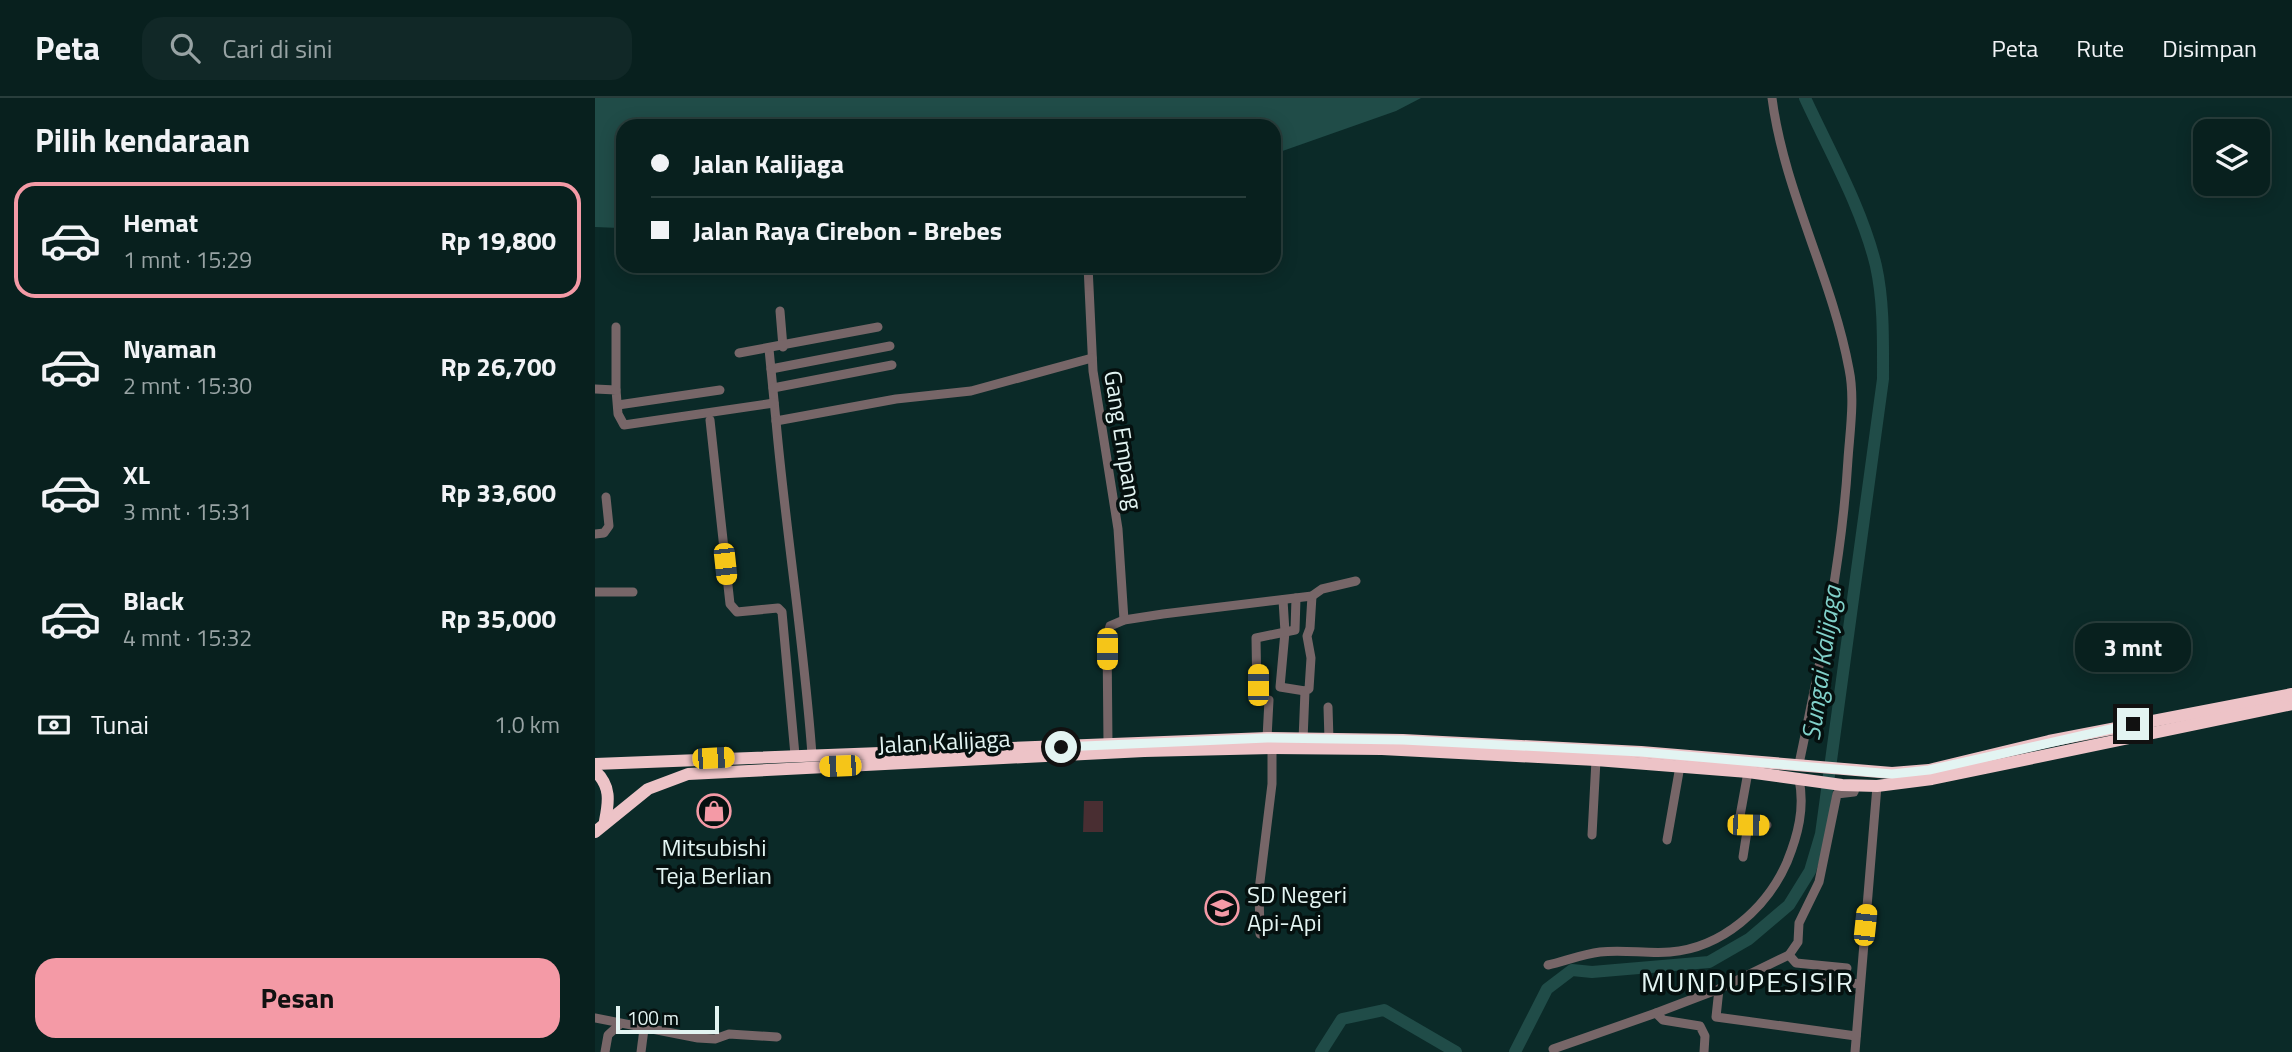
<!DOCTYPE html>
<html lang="id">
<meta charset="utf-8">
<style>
body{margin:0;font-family:"Titillium Web",sans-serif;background:#112827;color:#f1f3f6;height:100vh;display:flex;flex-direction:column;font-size:26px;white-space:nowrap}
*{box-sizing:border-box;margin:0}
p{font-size:23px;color:#98a3a4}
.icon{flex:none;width:38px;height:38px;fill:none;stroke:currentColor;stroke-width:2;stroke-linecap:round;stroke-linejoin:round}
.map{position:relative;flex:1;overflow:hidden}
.side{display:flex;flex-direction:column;background:#08201e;width:595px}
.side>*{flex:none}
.top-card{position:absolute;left:21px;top:21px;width:665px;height:154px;border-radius:21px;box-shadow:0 4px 18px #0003,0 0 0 2px #293e3c;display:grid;align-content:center;height:154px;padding:0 35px;background:#08201e}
.controls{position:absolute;left:1598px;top:21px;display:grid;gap:14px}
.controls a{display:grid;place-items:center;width:77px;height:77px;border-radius:14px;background:#08201e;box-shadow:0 4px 18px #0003,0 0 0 2px #293e3c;font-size:35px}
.scale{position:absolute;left:21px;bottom:18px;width:103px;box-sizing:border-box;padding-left:7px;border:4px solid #e3f4f2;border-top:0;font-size:19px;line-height:24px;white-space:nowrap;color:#e3f4f2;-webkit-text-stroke:5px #05100f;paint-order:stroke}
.end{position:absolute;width:32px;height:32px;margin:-16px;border:9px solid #e3f4f2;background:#111;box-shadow:0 0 0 4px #111}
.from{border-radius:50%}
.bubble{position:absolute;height:49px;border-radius:21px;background:#08201e;box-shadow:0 4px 18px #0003,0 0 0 2px #293e3c;font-size:23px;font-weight:700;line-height:49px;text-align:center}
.car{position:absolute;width:21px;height:42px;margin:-21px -10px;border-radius:9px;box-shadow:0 0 5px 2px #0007;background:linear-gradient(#f5c518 24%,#345 0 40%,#f5c518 0 76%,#345 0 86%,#f5c518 0)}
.top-card b{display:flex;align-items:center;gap:24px;height:66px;font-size:26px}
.top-card b+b{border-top:2px solid #293e3c}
.top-card i{width:18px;height:18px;background:#f1f3f6}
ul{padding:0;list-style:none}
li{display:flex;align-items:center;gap:21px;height:116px;margin:0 14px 10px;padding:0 21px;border:4px solid transparent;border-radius:21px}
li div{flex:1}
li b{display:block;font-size:26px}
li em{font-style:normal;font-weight:700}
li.current{border-color:#f49aa6}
li>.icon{width:63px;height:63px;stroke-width:1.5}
h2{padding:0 35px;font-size:32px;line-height:84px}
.pay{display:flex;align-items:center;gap:18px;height:77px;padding:0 35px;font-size:26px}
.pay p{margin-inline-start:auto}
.action{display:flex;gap:14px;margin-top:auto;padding:14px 35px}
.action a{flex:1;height:80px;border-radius:21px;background:#f49aa6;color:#111;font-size:28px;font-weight:700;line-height:80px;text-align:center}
header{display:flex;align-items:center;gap:42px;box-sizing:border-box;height:98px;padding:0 35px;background:#08201e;border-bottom:2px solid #293e3c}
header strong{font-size:33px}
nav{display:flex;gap:38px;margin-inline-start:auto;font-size:24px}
.search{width:490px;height:63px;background:#112827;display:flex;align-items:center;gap:18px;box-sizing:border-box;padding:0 24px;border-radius:21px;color:#98a3a4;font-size:26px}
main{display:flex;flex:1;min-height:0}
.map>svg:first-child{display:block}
</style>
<header>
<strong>Peta</strong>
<div class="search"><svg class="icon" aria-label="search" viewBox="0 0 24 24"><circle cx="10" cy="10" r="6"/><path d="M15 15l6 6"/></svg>Cari di sini</div>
<nav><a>Peta</a><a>Rute</a><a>Disimpan</a></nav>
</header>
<main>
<section class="side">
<h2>Pilih kendaraan</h2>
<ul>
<li class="current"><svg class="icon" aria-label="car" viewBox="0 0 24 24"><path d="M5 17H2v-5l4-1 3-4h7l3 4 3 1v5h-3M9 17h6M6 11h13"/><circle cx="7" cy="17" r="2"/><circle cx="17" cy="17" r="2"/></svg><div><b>Hemat</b><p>1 mnt · 15:29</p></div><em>Rp 19,800</em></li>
<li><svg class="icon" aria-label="car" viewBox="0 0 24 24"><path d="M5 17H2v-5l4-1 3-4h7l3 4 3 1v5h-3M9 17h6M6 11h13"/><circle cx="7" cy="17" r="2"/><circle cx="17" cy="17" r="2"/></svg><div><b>Nyaman</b><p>2 mnt · 15:30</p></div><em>Rp 26,700</em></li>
<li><svg class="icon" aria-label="car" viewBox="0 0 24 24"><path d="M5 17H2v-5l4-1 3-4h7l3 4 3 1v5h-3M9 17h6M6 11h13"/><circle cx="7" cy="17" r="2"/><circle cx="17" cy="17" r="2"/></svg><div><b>XL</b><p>3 mnt · 15:31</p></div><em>Rp 33,600</em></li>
<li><svg class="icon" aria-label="car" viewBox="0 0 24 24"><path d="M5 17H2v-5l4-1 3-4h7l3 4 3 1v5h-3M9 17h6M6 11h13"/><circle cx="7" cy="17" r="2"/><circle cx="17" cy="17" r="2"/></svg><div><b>Black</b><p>4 mnt · 15:32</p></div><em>Rp 35,000</em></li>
</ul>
<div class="pay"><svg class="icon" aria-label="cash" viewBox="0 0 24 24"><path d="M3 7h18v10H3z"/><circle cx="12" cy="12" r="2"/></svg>Tunai<p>1.0 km</p></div>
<div class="action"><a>Pesan</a></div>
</section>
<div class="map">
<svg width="1697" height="954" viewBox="0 0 1697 954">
<rect width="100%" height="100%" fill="#0b2a28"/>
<path fill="#492e32" d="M489,703H508V734H488Z"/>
<path fill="#204c48" d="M0,0H826L801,13L679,56V28H28V129L24,130L0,129Z"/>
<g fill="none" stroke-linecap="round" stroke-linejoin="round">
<g stroke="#204c48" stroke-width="12">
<path d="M726,954L747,921L789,912L861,954"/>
<path d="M920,954L952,891L977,872L997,874L1114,864L1154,841L1194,807L1215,773L1226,736L1288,281C1288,244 1289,204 1281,168C1267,110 1235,54 1210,0"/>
</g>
<g stroke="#776668" stroke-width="9">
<path d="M1177,0C1189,93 1237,179 1254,271C1260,300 1255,332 1253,361C1247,465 1225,565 1204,666"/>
<path d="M493,168L498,273L523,431L529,522"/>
<path d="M185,213L188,249"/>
<path d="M174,251L181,323L301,301L376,293L497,260"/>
<path d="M144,255L283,229"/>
<path d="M176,271L295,248"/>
<path d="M178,290L297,267"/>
<path d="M0,291L21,292L23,316L29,327L179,305"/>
<path d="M21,292V229"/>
<path d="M23,307L125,292"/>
<path d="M115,322L135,506L142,514L183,510L187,514L200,657"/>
<path d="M181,323C191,435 209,545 217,657"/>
<path d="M0,436L9,435L14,428L11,399"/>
<path d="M0,494H38"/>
<path d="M688,502L690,534L685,589L710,593"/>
<path d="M733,609L734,642"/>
<path d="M672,640L674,602L662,599L661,540L700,532L701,500"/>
<path d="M708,642L710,593L714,591L716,560L712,538L715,530L717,498"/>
<path d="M513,646L512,538L515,528L529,522L568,516L717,498L727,491L761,483"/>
<path d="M1153,674L1145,718L1153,727H1172"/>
<path d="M997,737L1001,662"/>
<path d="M1072,742L1085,668"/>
<path d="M1148,759L1153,727"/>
<path d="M665,836L664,792L677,686V650"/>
<path d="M1194,857L1201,865L1252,870"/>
<path d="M953,867C970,863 988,856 1005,854C1028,851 1052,856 1075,854C1127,850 1172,810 1192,764C1203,737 1210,710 1204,681"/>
<path d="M1215,880L1264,886"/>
<path d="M1124,891L1121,919L1261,938"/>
<path d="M0,920L103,940L120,941L134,936L182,939"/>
<path d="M958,951L1061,915"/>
<path d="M10,954L13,937L24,927"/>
<path d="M46,954L49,931"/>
<path d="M1109,954L1110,938L1105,928L1068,922L1061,915L1124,891L1194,857L1203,844L1204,825L1224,784L1242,696L1259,694L1261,687"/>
<path d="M1260,954L1282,688"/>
</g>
<g stroke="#edc3c7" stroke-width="12">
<path d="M0,666L672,640L808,642L1046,654L1297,675L1334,672L1454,643L1697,596"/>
<path d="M0,673C16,688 14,703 10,723"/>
<path d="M0,734L53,691L93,676L549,653L677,650L787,651L1001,662L1153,674L1247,687L1282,688L1337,681L1697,606"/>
</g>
</g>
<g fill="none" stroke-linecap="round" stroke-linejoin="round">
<path stroke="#e3f4f2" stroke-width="9" d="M466,649L672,640L808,642L1046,654L1297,676L1334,672L1538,626"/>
</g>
<defs>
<symbol id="shop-ring" viewBox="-11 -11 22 22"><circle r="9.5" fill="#05100f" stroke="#f49aa6" stroke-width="1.5"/><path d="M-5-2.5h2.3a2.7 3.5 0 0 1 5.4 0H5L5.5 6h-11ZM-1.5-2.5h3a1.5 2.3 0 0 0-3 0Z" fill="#f49aa6"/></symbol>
<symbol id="school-ring" viewBox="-11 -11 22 22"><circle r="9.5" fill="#05100f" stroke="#f49aa6" stroke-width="1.5"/><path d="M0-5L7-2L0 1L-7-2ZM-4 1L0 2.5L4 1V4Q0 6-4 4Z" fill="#f49aa6"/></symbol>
</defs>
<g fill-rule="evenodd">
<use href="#shop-ring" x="100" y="694" width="38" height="38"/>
<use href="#school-ring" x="608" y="791" width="38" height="38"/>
</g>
<g text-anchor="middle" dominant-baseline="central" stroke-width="7" stroke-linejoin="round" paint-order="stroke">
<g font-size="24" fill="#e3f4f2" stroke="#05100f">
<text transform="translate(529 342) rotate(81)">Gang Empang</text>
<text transform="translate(349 643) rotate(-3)">Jalan Kalijaga</text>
</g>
<g font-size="24" fill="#e3f4f2" stroke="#05100f">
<text x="119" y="749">Mitsubishi<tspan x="119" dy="28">Teja Berlian</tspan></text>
<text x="652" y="796" text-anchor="start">SD Negeri<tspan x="652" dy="28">Api-Api</tspan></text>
</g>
<g font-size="26" font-style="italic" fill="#81d1ca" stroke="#05100f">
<text transform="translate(1226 565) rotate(-82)">Sungai Kalijaga</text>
</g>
<g font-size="28" letter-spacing="2" fill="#e3f4f2" stroke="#05100f">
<text x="1153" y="883">MUNDUPESISIR</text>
</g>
</g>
</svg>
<div class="controls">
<a><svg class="icon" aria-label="layers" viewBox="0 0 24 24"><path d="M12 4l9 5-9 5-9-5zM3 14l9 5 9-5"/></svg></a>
</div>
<div class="scale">100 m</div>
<i class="end from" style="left:466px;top:649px"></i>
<i class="end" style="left:1538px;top:626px"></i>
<div class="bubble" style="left:1480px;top:525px;width:116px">3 mnt</div>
<i class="car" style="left:130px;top:466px;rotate:174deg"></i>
<i class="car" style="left:512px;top:551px;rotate:180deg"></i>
<i class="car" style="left:663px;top:587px;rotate:0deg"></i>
<i class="car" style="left:118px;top:660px;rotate:87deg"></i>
<i class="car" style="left:245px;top:668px;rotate:268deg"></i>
<i class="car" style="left:1153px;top:727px;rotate:91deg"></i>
<i class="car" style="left:1270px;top:827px;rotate:6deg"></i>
<div class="top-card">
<b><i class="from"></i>Jalan Kalijaga</b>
<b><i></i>Jalan Raya Cirebon - Brebes</b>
</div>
</div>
</main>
